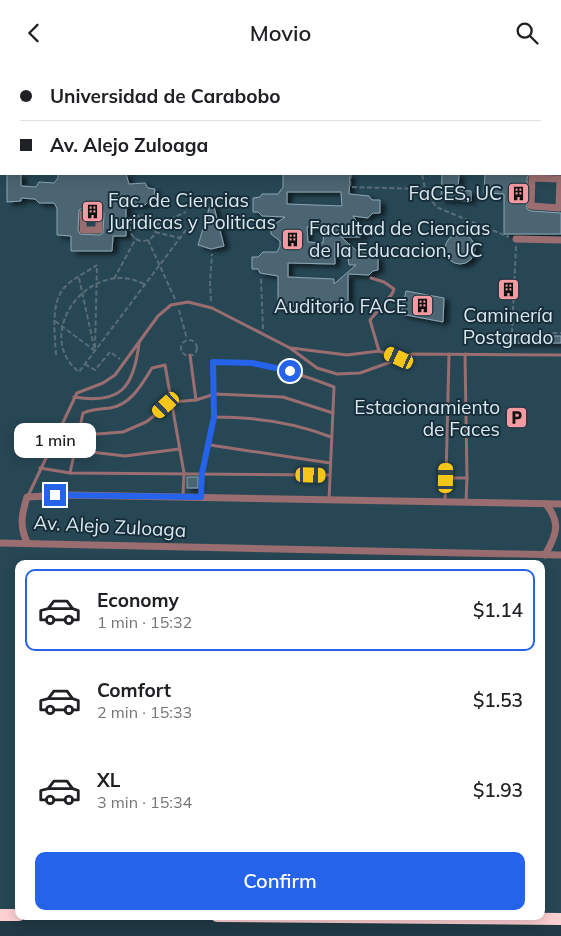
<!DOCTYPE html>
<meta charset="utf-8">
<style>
body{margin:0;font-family:Mulish,sans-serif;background:#f2f2f2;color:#202124;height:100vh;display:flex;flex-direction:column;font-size:19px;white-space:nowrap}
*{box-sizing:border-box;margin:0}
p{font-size:16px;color:#757577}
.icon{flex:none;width:28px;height:28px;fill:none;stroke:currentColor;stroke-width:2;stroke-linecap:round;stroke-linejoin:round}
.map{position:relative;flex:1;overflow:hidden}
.sheet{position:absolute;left:15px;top:495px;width:530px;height:360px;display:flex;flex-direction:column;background:#fff;border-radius:10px;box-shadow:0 2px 12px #0003}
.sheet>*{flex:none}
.hud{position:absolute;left:0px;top:0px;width:561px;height:110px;box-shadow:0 2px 12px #0003;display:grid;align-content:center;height:110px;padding:0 20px;background:#fff}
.end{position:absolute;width:22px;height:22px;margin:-11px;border:6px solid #2563eb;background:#fff;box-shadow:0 0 0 2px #fff}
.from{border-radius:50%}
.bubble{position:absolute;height:35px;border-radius:10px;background:#fff;box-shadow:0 2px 12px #0003;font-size:16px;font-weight:600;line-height:35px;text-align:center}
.car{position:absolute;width:15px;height:30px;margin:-15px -8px;border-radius:6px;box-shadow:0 0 4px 1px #0007;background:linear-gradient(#f5c518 24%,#345 0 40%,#f5c518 0 76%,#345 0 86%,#f5c518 0)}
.hud b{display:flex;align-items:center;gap:18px;height:48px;font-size:19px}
.hud b+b{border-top:1px solid #e0e0e0}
.hud i{width:12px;height:12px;background:#202124}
ul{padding:9px 0 0;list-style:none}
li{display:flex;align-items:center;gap:15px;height:82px;margin:0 10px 8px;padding:0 10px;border:2px solid transparent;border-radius:10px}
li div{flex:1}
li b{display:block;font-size:19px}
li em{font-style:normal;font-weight:600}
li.current{border-color:#2563eb}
li>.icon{width:45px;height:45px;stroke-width:1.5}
.button{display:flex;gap:10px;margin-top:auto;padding:10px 20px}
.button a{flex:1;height:58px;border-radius:10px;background:#2563eb;color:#fff;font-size:20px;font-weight:600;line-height:58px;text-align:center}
header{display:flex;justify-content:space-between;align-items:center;height:65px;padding:0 20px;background:#fff;font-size:22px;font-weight:600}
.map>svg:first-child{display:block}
</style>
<header><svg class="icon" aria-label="back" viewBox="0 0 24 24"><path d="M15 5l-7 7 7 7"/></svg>Movio<svg class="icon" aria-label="search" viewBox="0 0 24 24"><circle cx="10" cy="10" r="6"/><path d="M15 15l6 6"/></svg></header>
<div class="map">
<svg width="561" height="871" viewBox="0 0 561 871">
<defs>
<filter id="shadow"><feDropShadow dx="5" dy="3" stdDeviation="2.5" flood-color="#0009"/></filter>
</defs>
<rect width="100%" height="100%" fill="#213945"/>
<path fill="#274755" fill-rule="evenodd" d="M0,0H561V854L541,851V499H19V850H0ZM1,1H560V109H1Z"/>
<g fill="#4c6572" stroke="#8aa5b4" fill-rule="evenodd" filter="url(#shadow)">
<path d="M7,109H21V121L36,122L39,117L54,118L58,113V109H126L129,119L145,118L148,123L155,124L153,136H149L145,140H126V171H113L112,186H71V171L57,170V143L54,138H39L35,134L21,133V136L7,137ZM99,143L104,148L103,168L99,170L80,169L78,165L79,145L83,143Z"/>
<path d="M283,109H350L349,129L369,131L372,135H380V148H373L368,153L353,151L365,168L360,172H341L357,186H366L378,193V205L373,206L369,210L348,209V242L278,241V211L260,208L258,204H252V192H258L263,187H277L280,181V176L271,169V162L285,152L262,151L258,147H253V133L260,132L262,129H278L283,122ZM287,127H341L342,141L287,139ZM307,162L324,163L323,178L308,177ZM335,178L348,192L349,200H356L334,219V214L288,212V198L335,199Z"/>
<path d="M442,109H459L458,125L471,126V136L441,135Z"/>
<path d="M485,109H529L527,113V144L531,146L561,148V169H504V129L484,128Z"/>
<path d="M212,134L224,181L211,184L198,180Z"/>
<circle cx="460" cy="184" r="15"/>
<path d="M406,226L444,233L443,257L401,249Z"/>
<rect x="503" y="271" width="58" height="7"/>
<rect x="187" y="412" width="11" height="11"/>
</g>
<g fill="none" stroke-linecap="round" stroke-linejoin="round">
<g stroke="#596d78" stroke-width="2" stroke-dasharray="5 2.5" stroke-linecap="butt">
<path d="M88,1L89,0"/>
<path d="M244,1V0"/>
<path d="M351,109L350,122L425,124L422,109"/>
<path d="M425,124L436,142L509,172"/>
<circle cx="143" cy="163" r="13"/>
<path d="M156,160L186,147"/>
<path d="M155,167L180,173"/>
<path d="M466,167L474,158"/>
<path d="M148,175L175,234"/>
<path d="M516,181L512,268H561"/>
<path d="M114,214L136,173"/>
<path d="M261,214L263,264"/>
<path d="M144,219C90,191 31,269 79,307L186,165"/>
<path d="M211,236L210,218L212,189"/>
<path d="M179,245L187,274"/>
<path d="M55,256L95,286L79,213"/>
<circle cx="189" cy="283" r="8"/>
<path d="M95,283L97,200"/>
<path d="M56,290C55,270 50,237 65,222C73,213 87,207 97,200"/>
<path d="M85,299L95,305L110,287L120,294"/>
</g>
<g stroke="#9a6e70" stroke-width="3">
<path d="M220,1V0"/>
<path d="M371,213L384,217L394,224L392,229L370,255L379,286"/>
<path d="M291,283L347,290L379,286L398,293"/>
<path d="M449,289L446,413H467L465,289"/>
<path d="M190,290L196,335"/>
<path d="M74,332C121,340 134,322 139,278"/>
<path d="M214,352C255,352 294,357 331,372"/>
<path d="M78,366L97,369L123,367L146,357L172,337L196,335L215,329L283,332L333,348"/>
<path d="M210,380L330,398"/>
<path d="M74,385L125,391L179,384"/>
<path d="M40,403L70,408L329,410"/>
<path d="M70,408L83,348C92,344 100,344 110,343C131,340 142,319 152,303L165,300L184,408L183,431"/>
<path d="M28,431L77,328L103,318L115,310L158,251L171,240L188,237L212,243L290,283L317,303L337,309L360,308L413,289L561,290"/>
<path d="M201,431L202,408L214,352L213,297C256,294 295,307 334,322L329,435"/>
<path d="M445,436L446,413"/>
<path d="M466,437L467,413"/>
</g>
<g stroke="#9a6e70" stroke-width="7">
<path d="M532,113L560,114L559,143L531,141Z"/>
<rect x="83" y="148" width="16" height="17"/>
<path d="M516,174L561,175"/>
<path d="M27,477C19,461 22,448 27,432L69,430L561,439"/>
<path d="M0,478L561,490"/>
<path d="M545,490C557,469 561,458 546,439"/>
</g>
<g stroke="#fccfd1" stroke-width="12">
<path d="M0,850H19"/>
<path d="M217,851L561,854"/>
</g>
</g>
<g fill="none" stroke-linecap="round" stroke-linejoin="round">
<path stroke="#2563eb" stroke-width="6" d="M55,430L201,432L202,408L214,352L213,297L252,298L290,306"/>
</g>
<defs>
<symbol id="building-square" viewBox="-11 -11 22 22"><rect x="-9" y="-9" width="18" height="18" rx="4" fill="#f49aa1" stroke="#172e3a"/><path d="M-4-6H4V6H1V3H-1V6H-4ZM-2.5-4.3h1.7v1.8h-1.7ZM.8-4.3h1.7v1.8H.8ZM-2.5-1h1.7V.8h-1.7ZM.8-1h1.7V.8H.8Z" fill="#111"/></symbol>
<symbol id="parking-square" viewBox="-11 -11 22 22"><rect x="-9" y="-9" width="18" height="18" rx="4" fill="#f49aa1" stroke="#172e3a"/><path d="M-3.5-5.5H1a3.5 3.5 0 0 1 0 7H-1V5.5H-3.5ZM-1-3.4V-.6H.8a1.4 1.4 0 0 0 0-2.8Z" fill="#111"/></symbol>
</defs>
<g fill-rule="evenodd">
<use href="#building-square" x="506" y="116" width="25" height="25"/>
<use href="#building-square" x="80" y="134" width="25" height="25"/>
<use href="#building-square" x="280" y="162" width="25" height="25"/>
<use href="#building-square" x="496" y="212" width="25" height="25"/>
<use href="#building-square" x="410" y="228" width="25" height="25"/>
<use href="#parking-square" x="504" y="340" width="25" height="25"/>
</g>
<g text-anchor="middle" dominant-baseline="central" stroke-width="4" stroke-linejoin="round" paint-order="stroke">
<g font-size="19" fill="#d9e7ef" stroke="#172e3a" text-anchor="end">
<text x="502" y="128">FaCES, UC</text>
<text x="108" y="135" text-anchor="start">Fac. de Ciencias<tspan x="108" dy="22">Juridicas y Politicas</tspan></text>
<text x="309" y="163" text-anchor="start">Facultad de Ciencias<tspan x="309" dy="22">de la Educacion, UC</tspan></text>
<text x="407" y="241">Auditorio FACE</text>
<text x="508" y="250" text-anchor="middle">Caminería<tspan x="508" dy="22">Postgrado</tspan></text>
<text x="500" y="342">Estacionamiento<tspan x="500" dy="22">de Faces</tspan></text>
</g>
<g font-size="19" fill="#d9e7ef" stroke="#172e3a">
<text transform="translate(110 461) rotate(3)">Av. Alejo Zuloaga</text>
</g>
</g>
</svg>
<i class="end from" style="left:290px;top:306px"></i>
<i class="end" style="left:55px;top:430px"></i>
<div class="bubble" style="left:14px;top:358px;width:82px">1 min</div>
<i class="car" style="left:399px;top:293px;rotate:295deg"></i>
<i class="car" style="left:166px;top:340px;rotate:227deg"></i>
<i class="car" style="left:311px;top:410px;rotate:91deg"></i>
<i class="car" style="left:446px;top:413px;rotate:1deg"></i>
<div class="hud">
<b><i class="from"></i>Universidad de Carabobo</b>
<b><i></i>Av. Alejo Zuloaga</b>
</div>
<section class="sheet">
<ul>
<li class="current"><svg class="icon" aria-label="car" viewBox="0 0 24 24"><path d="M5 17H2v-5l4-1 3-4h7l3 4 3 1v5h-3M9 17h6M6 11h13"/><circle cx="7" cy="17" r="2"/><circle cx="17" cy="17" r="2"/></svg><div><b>Economy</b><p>1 min · 15:32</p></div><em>$1.14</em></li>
<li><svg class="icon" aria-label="car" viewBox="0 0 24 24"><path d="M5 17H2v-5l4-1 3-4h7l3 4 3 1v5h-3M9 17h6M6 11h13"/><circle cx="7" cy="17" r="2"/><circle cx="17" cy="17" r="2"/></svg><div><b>Comfort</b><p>2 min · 15:33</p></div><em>$1.53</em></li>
<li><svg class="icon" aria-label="car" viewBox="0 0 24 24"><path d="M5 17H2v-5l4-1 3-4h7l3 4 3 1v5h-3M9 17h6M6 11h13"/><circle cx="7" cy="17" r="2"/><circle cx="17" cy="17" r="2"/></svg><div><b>XL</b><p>3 min · 15:34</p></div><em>$1.93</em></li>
</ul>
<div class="button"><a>Confirm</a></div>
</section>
</div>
